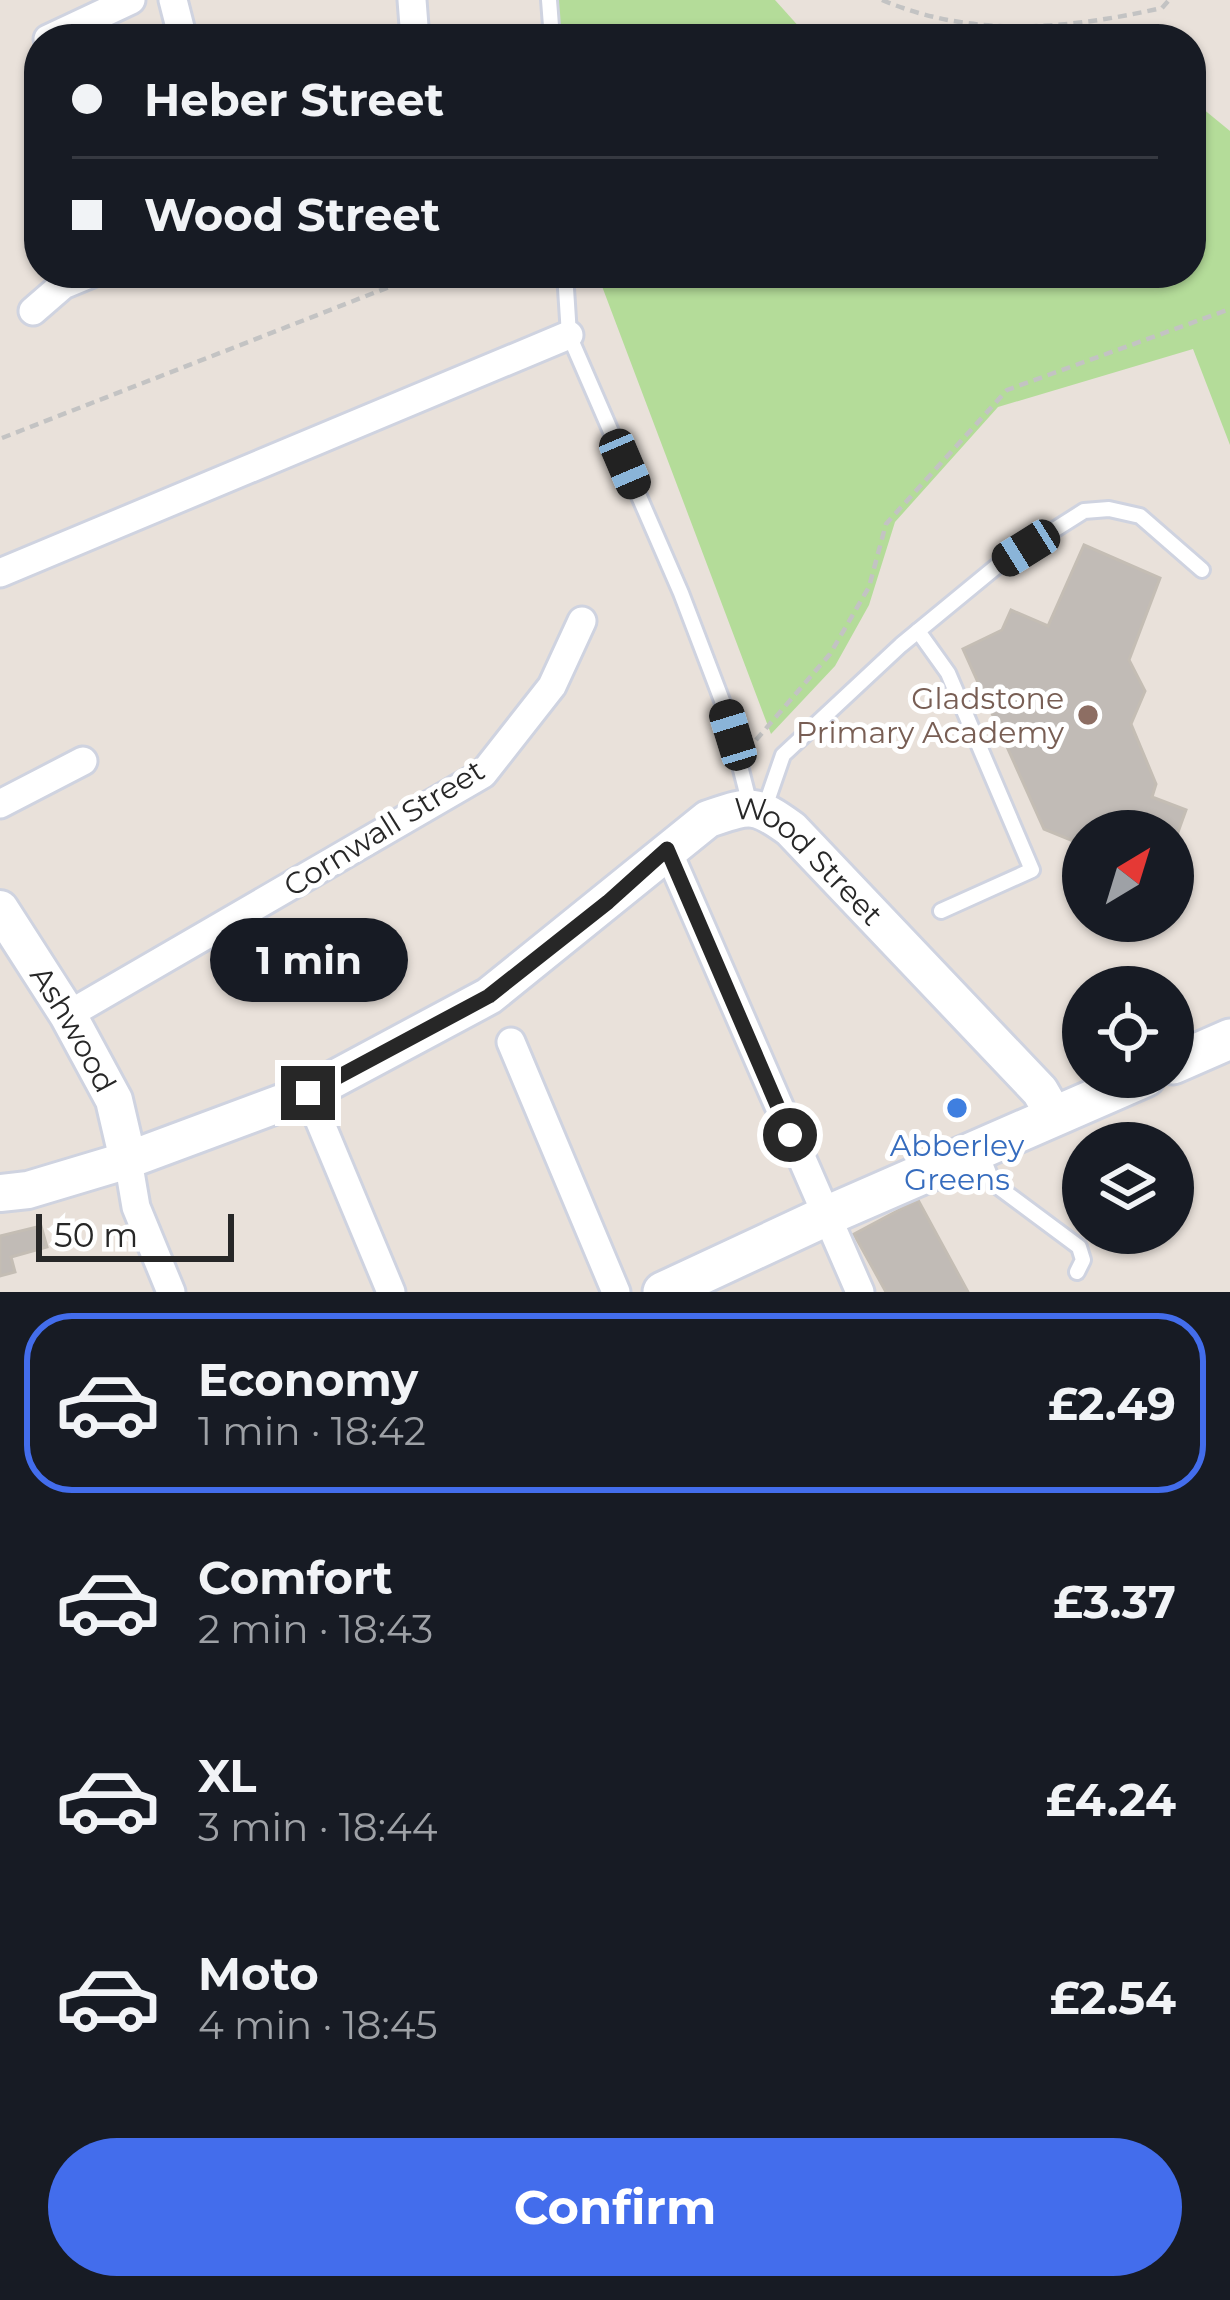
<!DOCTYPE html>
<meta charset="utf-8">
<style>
body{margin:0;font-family:Montserrat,sans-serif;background:#20242c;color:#f1f3f6;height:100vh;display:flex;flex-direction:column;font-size:45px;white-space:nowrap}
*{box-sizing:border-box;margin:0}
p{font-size:39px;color:#9ea1a6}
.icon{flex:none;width:66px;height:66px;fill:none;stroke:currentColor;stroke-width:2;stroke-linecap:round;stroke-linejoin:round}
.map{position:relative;height:1292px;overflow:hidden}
.drawer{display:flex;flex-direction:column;background:#171b24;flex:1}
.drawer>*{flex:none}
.guide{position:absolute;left:24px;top:24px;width:1182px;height:264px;border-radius:48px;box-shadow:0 3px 9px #0004;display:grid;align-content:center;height:264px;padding:0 48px;background:#171b24}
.needle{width:78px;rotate:38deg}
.tools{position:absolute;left:1062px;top:810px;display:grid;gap:24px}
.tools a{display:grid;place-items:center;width:132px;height:132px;border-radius:50%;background:#171b24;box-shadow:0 3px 9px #0004;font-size:60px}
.scale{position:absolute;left:36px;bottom:30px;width:198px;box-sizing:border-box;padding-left:12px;border:6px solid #272727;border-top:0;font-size:33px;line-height:42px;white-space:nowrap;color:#272727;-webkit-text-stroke:9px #fff;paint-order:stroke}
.end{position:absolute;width:54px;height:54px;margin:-27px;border:15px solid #272727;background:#fff;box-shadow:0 0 0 6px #fff}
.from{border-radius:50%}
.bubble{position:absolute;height:84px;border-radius:42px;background:#171b24;box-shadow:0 3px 9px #0004;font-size:39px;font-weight:700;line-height:84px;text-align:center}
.car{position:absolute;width:36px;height:72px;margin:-36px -18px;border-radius:15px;box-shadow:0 0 9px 3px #0007;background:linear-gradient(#222 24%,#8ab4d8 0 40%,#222 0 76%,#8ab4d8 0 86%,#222 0)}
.guide b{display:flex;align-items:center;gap:42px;height:114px;font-size:45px}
.guide b+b{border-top:3px solid #363941}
.guide i{width:30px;height:30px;background:#f1f3f6}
ul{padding:21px 0 0;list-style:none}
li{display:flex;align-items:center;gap:36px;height:180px;margin:0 24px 18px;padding:0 24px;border:6px solid transparent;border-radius:48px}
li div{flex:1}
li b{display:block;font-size:45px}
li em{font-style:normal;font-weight:700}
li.current{border-color:#436dec}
li>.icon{width:108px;height:108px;stroke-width:1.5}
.cta{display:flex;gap:24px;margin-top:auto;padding:24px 48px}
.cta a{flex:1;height:138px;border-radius:72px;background:#436dec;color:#fff;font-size:48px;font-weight:700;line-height:138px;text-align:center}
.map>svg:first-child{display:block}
</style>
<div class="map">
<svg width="1230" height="1292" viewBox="0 0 1230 1292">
<rect width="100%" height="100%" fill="#e9e1da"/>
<g fill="#b4dc99">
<path d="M555,0H775L810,39H559Z"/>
<path d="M1191,99L1230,131V445L1193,349L998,407L895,522L869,605L835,666L771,734L597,273H1191Z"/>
</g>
<g fill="#c1bbb6" stroke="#c4bdb4" stroke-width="3">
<path d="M1084,545L1160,578L1129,660L1145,691L1131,724L1156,784L1152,797L1186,810L1173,846V831H1083V845L1044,829L963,649L1002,630L1011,610L1048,626Z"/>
<path d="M918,1200L968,1292H886L854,1234Z"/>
<path d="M41,1226L47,1247L11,1257L15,1272L0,1276V1236Z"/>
</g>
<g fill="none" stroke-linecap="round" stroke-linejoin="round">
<defs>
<g id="service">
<path d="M549,0L552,39"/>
<path d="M565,273L569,335L681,593L726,711L750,805"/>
<path d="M918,631L948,673L1032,870L941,911"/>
<path d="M765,807L783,755L901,645L997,566L1084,511L1109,509L1140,516L1202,570"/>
<path d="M981,1153L993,1183L1079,1247L1083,1260L1077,1272"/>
</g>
<g id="minor">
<path d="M173,0L183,39"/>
<path d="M412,0L415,39"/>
<path d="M48,39L131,0"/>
<path d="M33,311L63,285L92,273"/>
<path d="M0,573L569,335"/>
<path d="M0,804L83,761"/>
<path d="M667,849L860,1292"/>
<path d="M68,1015L483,774L552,686L582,621"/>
<path d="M511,1042L616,1292"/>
<path d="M308,1093L391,1292"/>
<path d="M128,1160L136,1207L171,1292"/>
</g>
<g id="tertiary">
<path id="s1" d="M0,909L68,1015L114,1100L128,1160"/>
<path id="s2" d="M0,1193L28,1190L128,1160L308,1093L489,996L708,819C750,805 754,802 791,829L1040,1091L1055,1117"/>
</g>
<g id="secondary">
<path d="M1173,1064L1230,1039"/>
<path d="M663,1292L824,1217L1145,1077"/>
</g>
</defs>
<use href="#service" stroke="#cfd3e0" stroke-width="20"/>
<use href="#minor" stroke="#cfd3e0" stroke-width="33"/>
<use href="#tertiary" stroke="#cfd3e0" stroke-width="42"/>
<use href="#secondary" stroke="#cfd3e0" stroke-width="45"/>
<g stroke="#c3c3c3" stroke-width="4.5" stroke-dasharray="9 6" stroke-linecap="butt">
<path d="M882,0C975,39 1067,29 1162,8L1169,0"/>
<path d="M2,438L425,273"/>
<path d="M756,740L830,654L869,587L886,524L1007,390L1230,309"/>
</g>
<use href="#service" stroke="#fff" stroke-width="14"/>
<use href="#minor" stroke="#fff" stroke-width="27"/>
<use href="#tertiary" stroke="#fff" stroke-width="36"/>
<use href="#secondary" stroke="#fff" stroke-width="39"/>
</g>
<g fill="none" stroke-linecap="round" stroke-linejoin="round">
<path stroke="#272727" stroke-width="15" d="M308,1093L489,996L608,902L667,849L790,1135"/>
</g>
<circle fill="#8d6e63" stroke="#fff" stroke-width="4.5" cx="1088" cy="715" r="12"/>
<circle fill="#3f7fe0" stroke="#fff" stroke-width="4.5" cx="957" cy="1108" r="12"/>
<g text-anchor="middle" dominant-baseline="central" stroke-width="10" stroke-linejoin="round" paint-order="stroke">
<g font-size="30" fill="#785e54" stroke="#fff" text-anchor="end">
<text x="1064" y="698">Gladstone<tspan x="1064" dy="34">Primary Academy</tspan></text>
</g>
<g font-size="30" fill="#272727" stroke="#fff">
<text transform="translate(384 828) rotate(-32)">Cornwall Street</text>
<text stroke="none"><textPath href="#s2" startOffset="933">Wood Street</textPath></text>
<text stroke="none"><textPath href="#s1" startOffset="141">Ashwood</textPath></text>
</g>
<g font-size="30" fill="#366cbe" stroke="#fff">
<text x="957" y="1145">Abberley<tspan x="957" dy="34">Greens</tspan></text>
</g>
</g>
</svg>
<div class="tools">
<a><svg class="needle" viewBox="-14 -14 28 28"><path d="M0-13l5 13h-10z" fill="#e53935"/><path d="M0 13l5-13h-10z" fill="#9ea1a6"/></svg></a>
<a><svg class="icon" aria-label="locate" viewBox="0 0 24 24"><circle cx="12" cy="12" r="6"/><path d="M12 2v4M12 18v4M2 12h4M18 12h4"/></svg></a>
<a><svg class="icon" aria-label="layers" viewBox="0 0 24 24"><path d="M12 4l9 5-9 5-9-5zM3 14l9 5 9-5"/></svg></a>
</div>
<div class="scale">50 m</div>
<i class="end from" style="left:790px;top:1135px"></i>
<i class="end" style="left:308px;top:1093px"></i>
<div class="bubble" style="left:210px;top:918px;width:198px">1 min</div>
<i class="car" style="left:625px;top:464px;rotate:157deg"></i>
<i class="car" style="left:1026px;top:548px;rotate:238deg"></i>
<i class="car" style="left:733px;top:735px;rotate:343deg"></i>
<div class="guide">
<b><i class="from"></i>Heber Street</b>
<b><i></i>Wood Street</b>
</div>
</div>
<section class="drawer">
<ul>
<li class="current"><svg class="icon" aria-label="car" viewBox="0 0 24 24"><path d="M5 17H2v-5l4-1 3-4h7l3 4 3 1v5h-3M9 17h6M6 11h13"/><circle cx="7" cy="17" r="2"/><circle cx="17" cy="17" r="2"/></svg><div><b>Economy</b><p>1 min · 18:42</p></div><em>£2.49</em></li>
<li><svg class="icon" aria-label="car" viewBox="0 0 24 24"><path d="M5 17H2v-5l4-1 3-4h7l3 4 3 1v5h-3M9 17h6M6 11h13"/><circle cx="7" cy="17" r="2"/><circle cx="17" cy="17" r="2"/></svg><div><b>Comfort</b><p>2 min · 18:43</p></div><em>£3.37</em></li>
<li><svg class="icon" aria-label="car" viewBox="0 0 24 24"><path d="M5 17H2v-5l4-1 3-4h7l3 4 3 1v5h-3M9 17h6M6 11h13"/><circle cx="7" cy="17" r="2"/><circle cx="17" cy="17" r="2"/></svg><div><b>XL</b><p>3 min · 18:44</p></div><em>£4.24</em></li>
<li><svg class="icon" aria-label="car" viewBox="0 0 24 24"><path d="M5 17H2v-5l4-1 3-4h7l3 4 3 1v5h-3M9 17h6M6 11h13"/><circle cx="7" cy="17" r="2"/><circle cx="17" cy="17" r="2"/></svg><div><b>Moto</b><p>4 min · 18:45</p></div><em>£2.54</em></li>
</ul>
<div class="cta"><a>Confirm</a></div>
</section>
